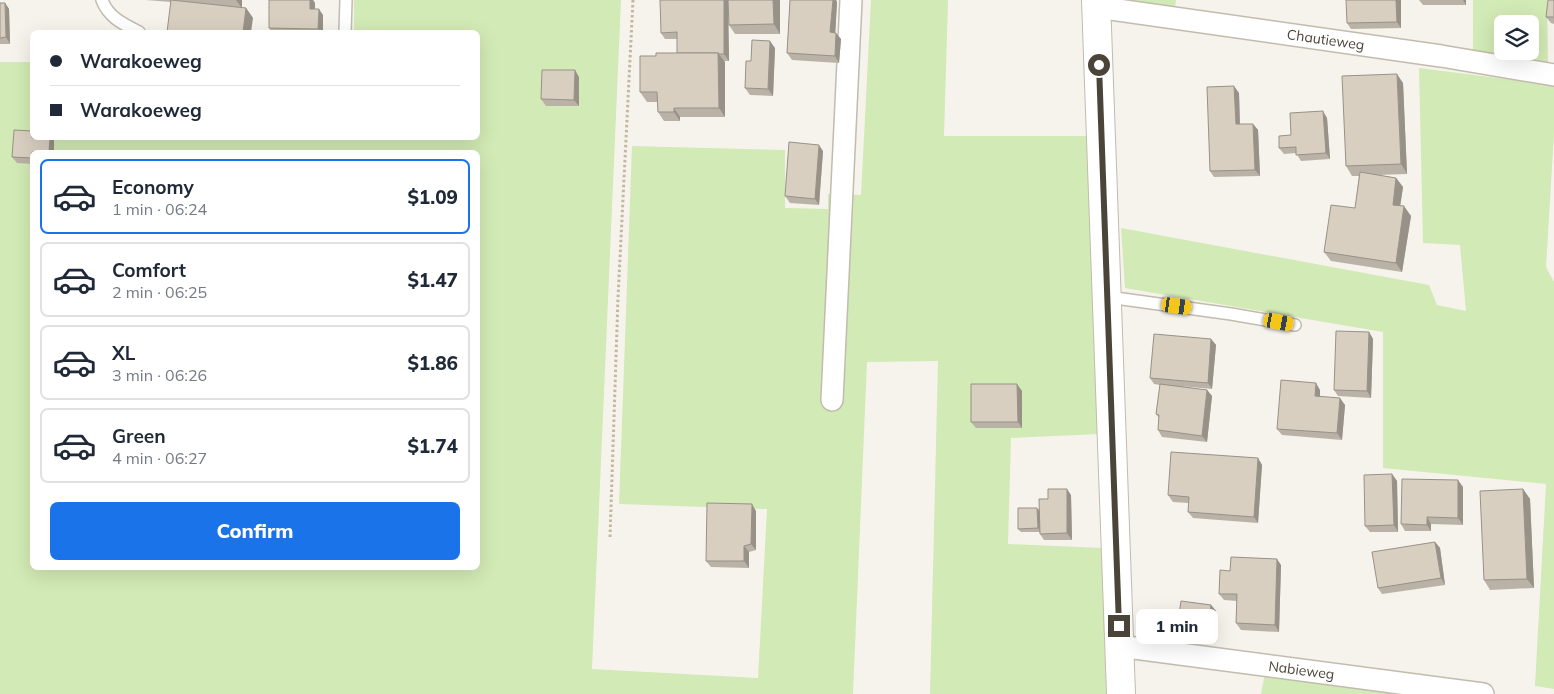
<!DOCTYPE html>
<meta charset="utf-8">
<style>
body{margin:0;font-family:Mulish,sans-serif;background:#f2f2f3;color:#1f2937;height:100vh;display:flex;flex-direction:column;font-size:19px;white-space:nowrap}
*{box-sizing:border-box;margin:0}
p{font-size:16px;color:#747a83}
.icon{flex:none;width:28px;height:28px;fill:none;stroke:currentColor;stroke-width:2;stroke-linecap:round;stroke-linejoin:round}
.map{position:relative;flex:1;overflow:hidden}
.drawer{position:absolute;left:30px;top:150px;width:450px;height:420px;display:flex;flex-direction:column;background:#fff;border-radius:8px;box-shadow:0 5px 20px #0002}
.drawer>*{flex:none}
.banner{position:absolute;left:30px;top:30px;width:450px;height:110px;border-radius:8px;box-shadow:0 5px 20px #0002;display:grid;align-content:center;height:110px;padding:0 20px;background:#fff}
.tools{position:absolute;left:1494px;top:15px;display:grid;gap:10px}
.tools a{display:grid;place-items:center;width:45px;height:45px;border-radius:8px;background:#fff;box-shadow:0 5px 20px #0002;font-size:25px}
.end{position:absolute;width:22px;height:22px;margin:-11px;border:6px solid #4b4439;background:#fff;box-shadow:0 0 0 2px #fff}
.from{border-radius:50%}
.bubble{position:absolute;height:35px;border-radius:8px;background:#fff;box-shadow:0 5px 20px #0002;font-size:16px;font-weight:800;line-height:35px;text-align:center}
.car{position:absolute;width:15px;height:30px;margin:-15px -8px;border-radius:6px;box-shadow:0 0 4px 1px #0007;background:linear-gradient(#f5c518 24%,#345 0 40%,#f5c518 0 76%,#345 0 86%,#f5c518 0)}
.banner b{display:flex;align-items:center;gap:18px;height:48px;font-size:19px}
.banner b+b{border-top:1px solid #e0e1e3}
.banner i{width:12px;height:12px;background:#1f2937}
ul{padding:9px 0 0;list-style:none}
li{display:flex;align-items:center;gap:15px;height:75px;margin:0 10px 8px;padding:0 10px;border:2px solid #e0e1e3;border-radius:8px}
li div{flex:1}
li b{display:block;font-size:19px}
li em{font-style:normal;font-weight:800}
li.active{border-color:#1a73e8}
li>.icon{width:45px;height:45px;stroke-width:1.5}
.button{display:flex;gap:10px;margin-top:auto;padding:10px 20px}
.button a{flex:1;height:58px;border-radius:8px;background:#1a73e8;color:#fff;font-size:20px;font-weight:800;line-height:58px;text-align:center}
.map>svg:first-child{display:block}
</style>
<div class="map">
<svg width="1554" height="694" viewBox="0 0 1554 694">
<rect width="100%" height="100%" fill="#f6f3ec"/>
<g fill="#d2eab5" fill-rule="evenodd">
<path d="M354,0H621L592,669L758,678L767,509L619,504L632,146L785,150V208L828,209V194L861,195L871,0H948L944,136H1091L1099,434L1011,438L1008,544L1102,548L1106,694H930L938,361L867,362L853,694H0V62H32V138H478V32H354ZM32,152H478V568H32Z"/>
<path d="M1125,0H1176L1175,7Z"/>
<path d="M1473,0H1547L1548,65L1473,54ZM1502,24H1530V51H1502Z"/>
<path d="M1419,68L1554,85V134L1546,267L1554,282V689L1535,686L1546,484L1383,468V332L1125,288L1121,228L1429,285L1437,305L1466,311L1460,245L1423,243Z"/>
<path d="M1265,673L1410,694H1261Z"/>
</g>
<g fill="none" stroke-linecap="round" stroke-linejoin="round">
<defs>
<g id="service">
<path d="M102,0C108,17 123,24 139,32"/>
<path d="M345,32L346,0"/>
<path d="M1108,297L1231,314L1295,325"/>
</g>
<g id="minor">
<path id="s1" d="M1097,7L1441,56L1554,75"/>
<path d="M832,400L851,0"/>
<path id="s2" d="M1119,646L1483,694"/>
</g>
<path id="tertiary" d="M1096,0L1121,694"/>
</defs>
<use href="#service" stroke="#c2bbae" stroke-width="14"/>
<use href="#minor" stroke="#c2bbae" stroke-width="24"/>
<use href="#tertiary" stroke="#c2bbae" stroke-width="30"/>
<path stroke="#c4b79f" stroke-width="3" stroke-dasharray="2.5 2.5" stroke-linecap="butt" d="M610,537L618,298L633,0"/>
<use href="#service" stroke="#fff" stroke-width="11"/>
<use href="#minor" stroke="#fff" stroke-width="21"/>
<use href="#tertiary" stroke="#fff" stroke-width="28"/>
</g>
<g fill="#bab2a6">
<path d="M146,0H242V8H246L253,18L171,2Z"/>
<path d="M269,0H313L315,3V9L323,15V32H272L269,28Z"/>
<path d="M728,0L729,61H724L725,62V117H680V121H664L658,112L657,102H647L640,92L656,56L677,53V39H665L661,33Z"/>
<path d="M728,0H780V34H735L729,25Z"/>
<path d="M790,0H836L837,2L835,33L841,39L839,63L792,60L787,53Z"/>
<path d="M1401,0V28L1351,29L1347,23Z"/>
<path d="M1419,0H1466V5H1423Z"/>
<path d="M1554,0V24L1551,23L1546,17Z"/>
<path d="M0,3H5L9,9L10,44H0Z"/>
<path d="M775,48L773,96L750,95L745,88L751,61Z"/>
<path d="M579,77V106H546L541,99Z"/>
<path d="M1403,83L1407,174L1378,175L1396,178L1403,187L1400,206L1411,216L1402,272L1331,261L1324,252L1355,208L1359,176H1352L1346,166Z"/>
<path d="M1239,93L1240,124H1253L1258,130L1260,176L1214,177L1210,171Z"/>
<path d="M1327,118L1330,159L1301,161L1296,153L1284,154L1279,148L1291,135Z"/>
<path d="M54,139V152H32V164L17,163L12,157Z"/>
<path d="M823,151L819,205L790,203L785,196Z"/>
<path d="M1369,332L1373,339L1371,398L1338,396L1334,390Z"/>
<path d="M1211,339L1216,345L1212,389L1180,386L1207,390L1212,396L1207,442L1162,437L1158,430L1159,418L1156,414L1160,385L1154,384L1150,378Z"/>
<path d="M1320,390V397L1345,405L1342,440L1282,435L1277,429Z"/>
<path d="M1022,391V428H976L971,422Z"/>
<path d="M1258,458L1262,465L1258,523L1193,518L1188,512L1189,503L1173,502L1168,495Z"/>
<path d="M1392,474L1397,481L1398,532H1370L1365,526Z"/>
<path d="M1463,487V525L1431,524V531H1405L1401,524Z"/>
<path d="M1523,489L1530,499L1534,588L1490,590L1484,580Z"/>
<path d="M1071,495L1072,540H1044L1040,534V532H1021L1018,529L1039,511L1048,499Z"/>
<path d="M756,511V550L749,552V568L711,567L706,561Z"/>
<path d="M1435,542L1440,548L1445,585L1382,594L1378,588Z"/>
<path d="M1281,565L1279,632L1241,630L1236,623L1237,601L1224,600L1219,594Z"/>
<path d="M1211,605L1216,611L1213,631L1182,627L1178,621Z"/>
</g>
<g fill="#979187">
<path d="M236,0H242V8Z"/>
<path d="M310,0H313L315,3V15L310,9Z"/>
<path d="M724,0H728L729,61L724,54Z"/>
<path d="M773,0H780V34L774,24Z"/>
<path d="M833,0H836L837,2L835,39L830,32Z"/>
<path d="M1396,0H1401V28L1397,22Z"/>
<path d="M1463,0H1466V5Z"/>
<path d="M5,3L9,9L10,44L6,37Z"/>
<path d="M246,8L253,18L251,32H243Z"/>
<path d="M319,9L323,15V32H321L318,29Z"/>
<path d="M836,33L841,39L839,63L835,56Z"/>
<path d="M770,41L775,48L773,96L768,89Z"/>
<path d="M718,53L725,62V117L719,108Z"/>
<path d="M575,70L579,77V106L574,100Z"/>
<path d="M1397,74L1403,83L1407,174L1401,164Z"/>
<path d="M1234,86L1239,93L1240,131L1236,124Z"/>
<path d="M674,108L680,117V121L674,112Z"/>
<path d="M1323,111L1327,118L1330,159L1326,153Z"/>
<path d="M1253,124L1258,130L1260,176L1255,170Z"/>
<path d="M50,138H54V152H49Z"/>
<path d="M819,145L823,151L819,205L815,199Z"/>
<path d="M1396,178L1403,187L1399,214L1393,205Z"/>
<path d="M1404,206L1411,216L1402,272L1396,263Z"/>
<path d="M1369,332L1373,339L1371,398L1367,391Z"/>
<path d="M1211,339L1216,345L1212,389L1208,383Z"/>
<path d="M1316,383L1320,390V403L1315,396Z"/>
<path d="M1017,384L1022,391V428L1018,422Z"/>
<path d="M1207,390L1212,396L1207,442L1202,436Z"/>
<path d="M1340,398L1345,405L1342,440L1337,433Z"/>
<path d="M1258,458L1262,465L1258,523L1254,517Z"/>
<path d="M1392,474L1397,481L1398,532L1394,525Z"/>
<path d="M1458,480L1463,487V525L1458,518Z"/>
<path d="M1067,489L1071,495L1072,540L1067,533Z"/>
<path d="M1523,489L1530,499L1534,588L1527,579Z"/>
<path d="M752,504L756,511V550L751,544Z"/>
<path d="M1037,508L1040,511L1041,532L1038,528Z"/>
<path d="M1427,517L1431,524V531L1427,525Z"/>
<path d="M1435,542L1440,548L1445,585L1441,578Z"/>
<path d="M744,546L749,552V568L744,561Z"/>
<path d="M1277,559L1281,565L1279,632L1275,625Z"/>
<path d="M1211,605L1216,611L1213,631L1208,625Z"/>
</g>
<g fill="#d8cfc1" stroke="#979187">
<path d="M171,0L246,8L243,32H167Z"/>
<path d="M269,0H310V9H319L318,29L269,28Z"/>
<path d="M660,0H724V54H720L718,53H677V32L661,33Z"/>
<path d="M728,0H773L774,24L729,25Z"/>
<path d="M790,0H833L830,32L836,33L835,56L787,53Z"/>
<path d="M1346,0H1396L1397,22L1347,23Z"/>
<path d="M1548,0H1554V17H1546Z"/>
<path d="M0,3H5L6,37L0,38Z"/>
<path d="M752,40L770,41L768,89L745,88L746,61H751Z"/>
<path d="M656,53H718L719,108H674V112H658L657,92H640V56H656Z"/>
<path d="M542,70H575L574,100L541,99Z"/>
<path d="M1397,74L1401,164L1346,166L1342,76Z"/>
<path d="M1234,86L1236,124H1253L1255,170L1210,171L1207,87Z"/>
<path d="M1323,111L1326,153L1296,155V147L1279,148V136L1291,135L1290,113Z"/>
<path d="M14,130L32,131V138H50L49,152H32V158L12,157Z"/>
<path d="M789,142L819,145L815,199L785,196Z"/>
<path d="M1360,172L1396,178L1393,205L1404,206L1396,263L1324,252L1331,205L1355,208Z"/>
<path d="M1336,331L1369,332L1367,391L1334,390Z"/>
<path d="M1154,334L1211,339L1208,383L1150,378Z"/>
<path d="M1281,380L1316,383L1315,396L1340,398L1337,433L1277,429Z"/>
<path d="M971,384H1017L1018,422H971Z"/>
<path d="M1160,384L1207,390L1202,436L1158,430L1159,415L1156,414Z"/>
<path d="M1171,452L1258,458L1254,517L1188,512L1189,497L1168,495Z"/>
<path d="M1392,474L1394,525L1365,526L1364,475Z"/>
<path d="M1402,479L1458,480V518L1427,517V525L1401,524Z"/>
<path d="M1048,489H1067V533L1040,534L1039,499H1048Z"/>
<path d="M1523,489L1527,579L1484,580L1480,491Z"/>
<path d="M707,503L752,504L751,544L744,546V561H706Z"/>
<path d="M1018,508H1037L1038,528L1018,529Z"/>
<path d="M1435,542L1441,578L1378,588L1372,552Z"/>
<path d="M1231,557L1277,559L1275,625L1236,623L1237,594H1219L1220,570L1230,571Z"/>
<path d="M1181,601L1211,605L1208,625L1178,621Z"/>
</g>
<g fill="none" stroke-linecap="round" stroke-linejoin="round">
<path stroke="#4b4439" stroke-width="6" d="M1099,65L1119,626"/>
</g>
<g text-anchor="middle" dominant-baseline="central" stroke-width="4" stroke-linejoin="round" paint-order="stroke">
<g font-size="14" fill="#4b4439" stroke="#fff">
<text stroke="none"><textPath href="#s1" startOffset="231">Chautieweg</textPath></text>
<text stroke="none"><textPath href="#s2" startOffset="184">Nabieweg</textPath></text>
</g>
</g>
</svg>
<div class="tools">
<a><svg class="icon" aria-label="layers" viewBox="0 0 24 24"><path d="M12 4l9 5-9 5-9-5zM3 14l9 5 9-5"/></svg></a>
</div>
<i class="end from" style="left:1099px;top:65px"></i>
<i class="end" style="left:1119px;top:626px"></i>
<div class="bubble" style="left:1136px;top:609px;width:82px">1 min</div>
<i class="car" style="left:1177px;top:306px;rotate:98deg"></i>
<i class="car" style="left:1279px;top:322px;rotate:100deg"></i>
<div class="banner">
<b><i class="from"></i>Warakoeweg</b>
<b><i></i>Warakoeweg</b>
</div>
<section class="drawer">
<ul>
<li class="active"><svg class="icon" aria-label="car" viewBox="0 0 24 24"><path d="M5 17H2v-5l4-1 3-4h7l3 4 3 1v5h-3M9 17h6M6 11h13"/><circle cx="7" cy="17" r="2"/><circle cx="17" cy="17" r="2"/></svg><div><b>Economy</b><p>1 min · 06:24</p></div><em>$1.09</em></li>
<li><svg class="icon" aria-label="car" viewBox="0 0 24 24"><path d="M5 17H2v-5l4-1 3-4h7l3 4 3 1v5h-3M9 17h6M6 11h13"/><circle cx="7" cy="17" r="2"/><circle cx="17" cy="17" r="2"/></svg><div><b>Comfort</b><p>2 min · 06:25</p></div><em>$1.47</em></li>
<li><svg class="icon" aria-label="car" viewBox="0 0 24 24"><path d="M5 17H2v-5l4-1 3-4h7l3 4 3 1v5h-3M9 17h6M6 11h13"/><circle cx="7" cy="17" r="2"/><circle cx="17" cy="17" r="2"/></svg><div><b>XL</b><p>3 min · 06:26</p></div><em>$1.86</em></li>
<li><svg class="icon" aria-label="car" viewBox="0 0 24 24"><path d="M5 17H2v-5l4-1 3-4h7l3 4 3 1v5h-3M9 17h6M6 11h13"/><circle cx="7" cy="17" r="2"/><circle cx="17" cy="17" r="2"/></svg><div><b>Green</b><p>4 min · 06:27</p></div><em>$1.74</em></li>
</ul>
<div class="button"><a>Confirm</a></div>
</section>
</div>
